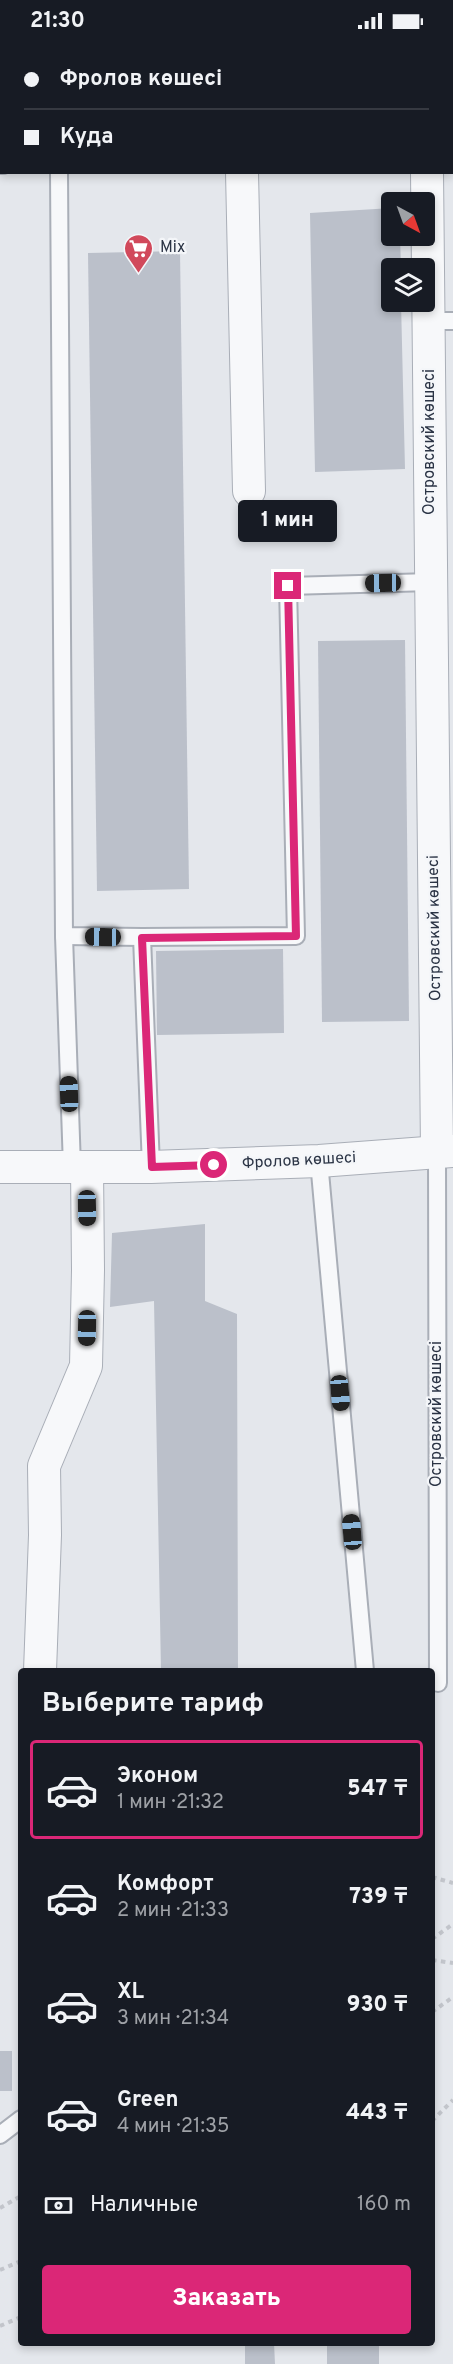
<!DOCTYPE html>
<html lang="ru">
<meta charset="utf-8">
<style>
body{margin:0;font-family:Overpass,sans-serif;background:#242831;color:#f1f3f6;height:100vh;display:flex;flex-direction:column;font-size:22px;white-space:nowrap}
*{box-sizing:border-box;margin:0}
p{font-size:20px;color:#9ea1a6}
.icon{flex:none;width:33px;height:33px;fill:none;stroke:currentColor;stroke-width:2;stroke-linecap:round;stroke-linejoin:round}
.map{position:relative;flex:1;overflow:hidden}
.side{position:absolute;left:18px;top:1626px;width:417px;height:678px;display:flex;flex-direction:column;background:#171b24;border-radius:6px;box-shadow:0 3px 9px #0003}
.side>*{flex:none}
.top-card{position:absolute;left:0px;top:0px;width:453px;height:132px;box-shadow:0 3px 9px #0003;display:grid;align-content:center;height:132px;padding:0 24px;background:#171b24}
.needle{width:39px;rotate:139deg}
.buttons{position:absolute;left:381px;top:150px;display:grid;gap:12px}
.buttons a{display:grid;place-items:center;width:54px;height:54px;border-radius:6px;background:#171b24;box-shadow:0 3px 9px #0003;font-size:30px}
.end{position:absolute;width:27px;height:27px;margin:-14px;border:8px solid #db2777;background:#fff;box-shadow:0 0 0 3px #fff}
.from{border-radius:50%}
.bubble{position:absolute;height:42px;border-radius:6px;background:#171b24;box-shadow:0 3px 9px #0003;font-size:20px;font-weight:800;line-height:42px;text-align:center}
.car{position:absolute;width:18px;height:36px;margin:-18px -9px;border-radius:8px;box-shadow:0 0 4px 2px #0007;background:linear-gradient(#222 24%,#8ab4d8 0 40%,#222 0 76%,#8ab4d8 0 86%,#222 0)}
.top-card b{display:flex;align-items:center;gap:21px;height:57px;font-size:22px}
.top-card b+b{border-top:2px solid #363941}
.top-card i{width:15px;height:15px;background:#f1f3f6}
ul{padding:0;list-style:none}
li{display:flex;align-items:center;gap:18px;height:99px;margin:0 12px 9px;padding:0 12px;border:3px solid transparent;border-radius:6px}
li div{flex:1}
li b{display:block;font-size:22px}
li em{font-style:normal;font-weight:800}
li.active{border-color:#db2777}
li>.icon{width:54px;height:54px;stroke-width:1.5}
h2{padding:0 24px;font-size:27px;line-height:72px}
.pay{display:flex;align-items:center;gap:15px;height:66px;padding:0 24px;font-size:22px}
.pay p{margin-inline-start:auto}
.cta{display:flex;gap:12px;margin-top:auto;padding:12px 24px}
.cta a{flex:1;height:69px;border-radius:6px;background:#db2777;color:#fff;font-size:24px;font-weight:800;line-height:69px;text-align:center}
.status{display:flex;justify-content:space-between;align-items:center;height:42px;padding:0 30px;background:#171b24;direction:ltr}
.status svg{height:16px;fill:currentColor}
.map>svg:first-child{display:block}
</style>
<div class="status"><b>21:30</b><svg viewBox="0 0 49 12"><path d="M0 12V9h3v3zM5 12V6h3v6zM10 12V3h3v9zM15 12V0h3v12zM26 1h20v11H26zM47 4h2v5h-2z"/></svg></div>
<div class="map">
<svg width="453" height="2322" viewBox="0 0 453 2322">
<rect width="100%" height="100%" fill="#e4e7ec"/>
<g fill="#bbc0ca">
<path d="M392,166V194H400L401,226H392V260H401L405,427L315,430L310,171Z"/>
<path d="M180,209L189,847L97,849L88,211Z"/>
<path d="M405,598L409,979L322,980L318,599Z"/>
<path d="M283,907L284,991L157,993L156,909Z"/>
<path d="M205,1182V1259L237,1272L238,1629H161L154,1259L110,1265L112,1191Z"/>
<rect x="0" y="2009" width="12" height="40"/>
<path d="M245,2301H274L275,2322H245Z"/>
<rect x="327" y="2301" width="52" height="21"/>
</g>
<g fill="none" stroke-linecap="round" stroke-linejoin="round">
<defs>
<g id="lane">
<path d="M57,0V2"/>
<path d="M59,130L64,894L142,895L296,894L288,544L431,540"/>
<path d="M429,279H453"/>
<path d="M64,894L72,1125"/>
<path d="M142,895L151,1125"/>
<path d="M437,1110L438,1641"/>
<path d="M319,1119L365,1629"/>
<path d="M0,2093L21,2077"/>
</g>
<g id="street">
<path d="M452,101H453"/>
<path d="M0,116H2"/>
<path d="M242,130L249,449"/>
<path d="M427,130L437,1110"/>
<path d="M0,1125H151L319,1119L453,1109"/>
<path d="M40,1629L45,1493L44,1424L86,1324L88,1228L87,1125"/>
</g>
</defs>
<use href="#lane" stroke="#a9aeb7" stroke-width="20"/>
<use href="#street" stroke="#a9aeb7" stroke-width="34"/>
<g stroke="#c2c5cb" stroke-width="4" stroke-dasharray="4.5 4.5" stroke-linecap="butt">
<path d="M432,1835L453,1841"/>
<path d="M432,1897L453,1882"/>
<path d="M432,1918L453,1921"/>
<path d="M432,1970L453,1955"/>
<path d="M432,2079L453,2058"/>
<path d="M0,2166L21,2154"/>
<path d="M0,2228L21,2219"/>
<path d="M0,2284L21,2275"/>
</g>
<use href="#lane" stroke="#f7f8fa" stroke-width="16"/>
<use href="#street" stroke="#f7f8fa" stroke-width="32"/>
</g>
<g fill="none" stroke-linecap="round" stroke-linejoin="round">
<path stroke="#db2777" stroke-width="8" d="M214,1123L152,1125L142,896L296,894L288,544"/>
</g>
<defs>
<symbol id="supermarket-pin" viewBox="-11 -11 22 30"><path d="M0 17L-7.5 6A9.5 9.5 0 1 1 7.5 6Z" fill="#d1495b" stroke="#f4f6f9"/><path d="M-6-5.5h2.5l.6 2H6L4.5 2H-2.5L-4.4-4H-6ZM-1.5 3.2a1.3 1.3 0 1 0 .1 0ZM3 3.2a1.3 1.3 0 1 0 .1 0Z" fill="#fff"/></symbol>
</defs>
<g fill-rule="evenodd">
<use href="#supermarket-pin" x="122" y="190" width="33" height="45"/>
</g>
<g text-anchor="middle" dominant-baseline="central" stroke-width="4.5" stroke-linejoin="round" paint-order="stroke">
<g font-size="16" fill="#2b3445" stroke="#f4f6f9" text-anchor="start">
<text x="160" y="206">Mix</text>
</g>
<g font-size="16" fill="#2b3445" stroke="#f4f6f9">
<text transform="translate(430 400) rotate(-90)">Островский көшесі</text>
<text transform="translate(435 886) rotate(-91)">Островский көшесі</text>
<text transform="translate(299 1119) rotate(-3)">Фролов көшесі</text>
<text transform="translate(437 1372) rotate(-90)">Островский көшесі</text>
</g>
</g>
</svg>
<div class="buttons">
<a><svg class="needle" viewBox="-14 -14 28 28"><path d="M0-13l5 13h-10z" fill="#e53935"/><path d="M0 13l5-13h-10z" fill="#9ea1a6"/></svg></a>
<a><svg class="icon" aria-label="layers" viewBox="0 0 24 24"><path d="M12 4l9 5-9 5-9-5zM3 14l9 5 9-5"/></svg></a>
</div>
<i class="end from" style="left:214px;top:1123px"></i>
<i class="end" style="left:288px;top:544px"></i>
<div class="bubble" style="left:238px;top:458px;width:99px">1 мин</div>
<i class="car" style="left:383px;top:541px;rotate:269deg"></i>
<i class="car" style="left:103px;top:895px;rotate:271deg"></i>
<i class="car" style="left:69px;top:1052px;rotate:358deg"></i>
<i class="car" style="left:87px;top:1166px;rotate:179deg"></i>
<i class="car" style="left:87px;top:1286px;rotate:181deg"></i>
<i class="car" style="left:340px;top:1351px;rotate:175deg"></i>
<i class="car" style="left:352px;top:1490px;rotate:355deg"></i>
<div class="top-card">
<b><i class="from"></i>Фролов көшесі</b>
<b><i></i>Куда</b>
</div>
<section class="side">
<h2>Выберите тариф</h2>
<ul>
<li class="active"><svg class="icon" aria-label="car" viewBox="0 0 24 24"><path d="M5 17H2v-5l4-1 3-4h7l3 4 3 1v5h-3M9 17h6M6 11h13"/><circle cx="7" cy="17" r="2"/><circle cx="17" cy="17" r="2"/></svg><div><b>Эконом</b><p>1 мин · 21:32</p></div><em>547 ₸</em></li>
<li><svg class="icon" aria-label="car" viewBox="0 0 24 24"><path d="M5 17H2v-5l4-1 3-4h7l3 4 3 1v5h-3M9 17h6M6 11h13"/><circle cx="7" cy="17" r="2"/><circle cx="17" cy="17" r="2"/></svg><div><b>Комфорт</b><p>2 мин · 21:33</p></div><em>739 ₸</em></li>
<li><svg class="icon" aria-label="car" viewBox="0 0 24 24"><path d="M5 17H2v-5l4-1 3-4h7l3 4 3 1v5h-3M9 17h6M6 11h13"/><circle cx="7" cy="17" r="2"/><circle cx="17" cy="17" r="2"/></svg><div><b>XL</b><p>3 мин · 21:34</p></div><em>930 ₸</em></li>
<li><svg class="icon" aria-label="car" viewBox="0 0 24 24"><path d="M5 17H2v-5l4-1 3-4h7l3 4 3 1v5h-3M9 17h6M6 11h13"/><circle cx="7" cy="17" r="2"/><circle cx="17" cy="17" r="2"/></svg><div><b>Green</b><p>4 мин · 21:35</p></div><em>443 ₸</em></li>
</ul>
<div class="pay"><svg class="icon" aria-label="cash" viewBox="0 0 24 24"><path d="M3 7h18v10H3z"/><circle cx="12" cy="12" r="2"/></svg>Наличные<p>160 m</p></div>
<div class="cta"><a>Заказать</a></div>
</section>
</div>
